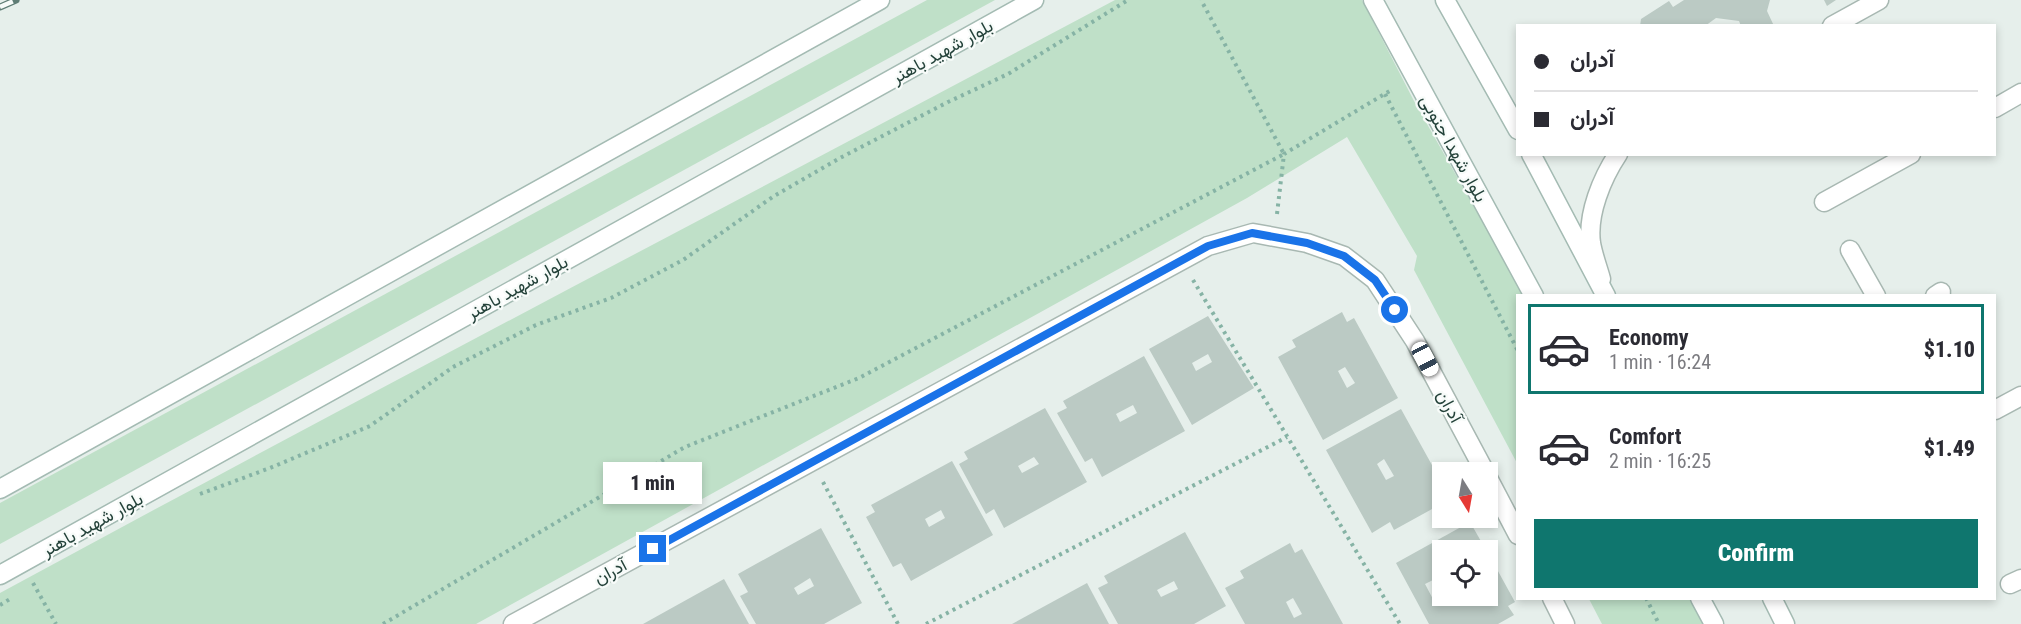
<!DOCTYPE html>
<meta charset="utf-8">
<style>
body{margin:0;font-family:"Roboto Condensed",Vazirmatn,sans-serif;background:#f7f7f7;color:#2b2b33;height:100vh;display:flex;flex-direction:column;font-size:22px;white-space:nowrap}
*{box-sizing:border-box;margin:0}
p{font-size:20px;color:#7c7c81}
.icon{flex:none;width:33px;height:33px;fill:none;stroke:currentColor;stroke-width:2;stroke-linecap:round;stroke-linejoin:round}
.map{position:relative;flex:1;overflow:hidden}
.side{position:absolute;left:1516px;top:294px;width:480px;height:306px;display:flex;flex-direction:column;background:#fff;border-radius:0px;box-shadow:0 3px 9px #0003}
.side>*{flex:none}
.banner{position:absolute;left:1516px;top:24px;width:480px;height:132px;border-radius:0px;box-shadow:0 3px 9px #0003;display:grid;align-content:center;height:132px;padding:0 18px;background:#fff}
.needle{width:39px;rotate:169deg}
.controls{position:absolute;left:1432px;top:462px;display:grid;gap:12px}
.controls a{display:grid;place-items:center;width:66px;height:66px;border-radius:0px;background:#fff;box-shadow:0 3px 9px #0003;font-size:30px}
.end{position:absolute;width:27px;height:27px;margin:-14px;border:8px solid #1a73e8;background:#fff;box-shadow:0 0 0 3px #fff}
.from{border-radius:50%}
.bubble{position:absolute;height:42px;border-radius:0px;background:#fff;box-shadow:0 3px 9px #0003;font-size:20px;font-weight:800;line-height:42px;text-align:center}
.car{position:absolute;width:18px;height:36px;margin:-18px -9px;border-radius:8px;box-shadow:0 0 4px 2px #0007;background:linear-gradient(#fff 24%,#345 0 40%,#fff 0 76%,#345 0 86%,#fff 0)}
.banner b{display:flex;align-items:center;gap:21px;height:57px;font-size:22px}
.banner b+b{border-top:2px solid #e1e1e2}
.banner i{width:15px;height:15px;background:#2b2b33}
ul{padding:10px 0 0;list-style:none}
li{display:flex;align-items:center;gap:18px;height:90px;margin:0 12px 9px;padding:0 6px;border:3px solid transparent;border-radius:0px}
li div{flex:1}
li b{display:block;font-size:22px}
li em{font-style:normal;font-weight:800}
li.active{border-color:#0f766e}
li>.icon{width:54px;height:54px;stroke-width:1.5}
.cta{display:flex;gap:12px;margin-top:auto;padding:12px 18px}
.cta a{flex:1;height:69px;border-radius:0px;background:#0f766e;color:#fff;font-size:24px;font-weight:800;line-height:69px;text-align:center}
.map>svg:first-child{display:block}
</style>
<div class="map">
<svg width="2021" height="624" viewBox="0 0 2021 624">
<rect width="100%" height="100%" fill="#e6efeb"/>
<g fill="#bfe0c8">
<path d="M927,0H995L0,544V503Z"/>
<path d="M1115,0H1362L1414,101L1524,295L1518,296V465L1414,270L1417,256L1347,137L1247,198L476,624H0V593C370,392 743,198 1115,0Z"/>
<path d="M1589,599H1693L1706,624H1602Z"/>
</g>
<g fill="#bbcac4" fill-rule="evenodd">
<path d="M1684,0H1770L1767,11L1774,26H1741L1739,21L1716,18L1705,26H1640L1641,19L1669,1L1673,7Z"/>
<path d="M1824,0H1836L1827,6Z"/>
<path d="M1342,312L1347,322L1354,318L1398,398L1323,440L1278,357L1296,347L1292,340ZM1345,367L1355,383L1347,388L1338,371Z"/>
<path d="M1208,316L1254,388L1192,425L1149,349ZM1208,354L1212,362L1196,371L1192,363Z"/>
<path d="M1144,356L1185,431L1102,477L1092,458L1085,462L1057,413L1067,408L1063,401ZM1133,405L1137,413L1120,422L1116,414Z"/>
<path d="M1045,408L1087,482L1004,528L994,509L986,514L959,464L968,459L964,452ZM1034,457L1039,464L1022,473L1018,466Z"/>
<path d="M1401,409L1443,485V491L1439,493L1443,503L1394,530L1390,522L1372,533L1326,450ZM1384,459L1394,476L1386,480L1377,464Z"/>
<path d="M952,461L993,535L911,581L901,563L893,567L866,517L875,512L871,505ZM941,510L945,518L929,527L925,519Z"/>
<path d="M1470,522L1486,550H1443V596H1488V553L1515,602L1508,606L1514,615L1498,624H1429L1396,563ZM1433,580L1442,596L1434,601L1425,584Z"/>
<path d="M821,528L862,603L824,624H756L740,596L748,592L738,574ZM810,578L814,586L798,595L794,588Z"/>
<path d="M1185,532L1226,606L1194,624H1118L1098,588L1108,583L1104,576ZM1174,581L1178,589L1161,597L1157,590Z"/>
<path d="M1290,543L1295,553L1302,549L1343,624H1245L1225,588L1244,578L1240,571ZM1293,598L1302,614L1294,618L1286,602Z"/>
<path d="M724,579L749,624H643Z"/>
<path d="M1087,583L1109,624H1012Z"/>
</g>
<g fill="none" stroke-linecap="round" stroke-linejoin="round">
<defs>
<g id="lane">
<path d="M1850,250L1876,296"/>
<path d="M1935,296L1941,292"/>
<path d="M1995,410L2021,396"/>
</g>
<g id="street">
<path d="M1832,26L1879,0"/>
<path d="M1995,108L2021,93"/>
<path d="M1824,202L1911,154"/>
<path d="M1601,279C1598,268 1593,255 1591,243C1587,214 1602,178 1618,154"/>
<path d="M1488,478L1518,535"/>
<path d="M2010,584L2021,579"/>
<path d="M1552,598L1565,624"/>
<path d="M513,624L1208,246L1253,233L1307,243L1344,256L1375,280L1415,341L1485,472"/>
</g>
<g id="secondary">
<path d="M1373,0L1534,296"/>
<path d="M1445,0L1518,130"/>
<path d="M1531,154L1606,296"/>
<path d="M0,489L880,0"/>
<path d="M0,575L1034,0"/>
<path d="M1700,598L1714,624"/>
<path d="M1772,598L1785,624"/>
</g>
</defs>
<use href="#lane" stroke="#a8b8b2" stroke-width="21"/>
<use href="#street" stroke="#a8b8b2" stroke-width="21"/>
<use href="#secondary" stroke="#a4bbb3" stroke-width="21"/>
<g stroke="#86b3a5" stroke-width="4" stroke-dasharray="3 4.5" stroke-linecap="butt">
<path d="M1385,94L1518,351"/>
<path d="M1277,214L1284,154L1393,89"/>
<path d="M1193,280L1400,624"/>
<path d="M823,482L898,624"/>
<path d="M200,494L270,468L370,426L453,367L536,325L611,298L683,260L774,196L840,158L948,102L1008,74L1128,0"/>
<path d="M33,583L56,624"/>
<path d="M1646,598L1659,624"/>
<path d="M0,605L10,599"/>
<path d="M383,624L685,447L859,378L1284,154L1201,0"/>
<path d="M926,624L1287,437"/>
</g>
<use href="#lane" stroke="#fff" stroke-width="18"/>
<use href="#street" stroke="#fff" stroke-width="18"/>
<use href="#secondary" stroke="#fff" stroke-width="18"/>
<defs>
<path id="rail" d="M0,7L16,0"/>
</defs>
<use href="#rail" stroke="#5f7d75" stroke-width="7"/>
<use href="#rail" stroke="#f7fbf9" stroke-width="4.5" stroke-dasharray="14" stroke-linecap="butt"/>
</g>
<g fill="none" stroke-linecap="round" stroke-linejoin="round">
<path stroke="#1a73e8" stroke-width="8" d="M653,549L1208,246L1252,233L1307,243L1344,256L1375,280L1395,310"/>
</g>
<g text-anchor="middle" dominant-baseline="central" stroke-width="4.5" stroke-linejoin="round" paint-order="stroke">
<g font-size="18" fill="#24423a" stroke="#f7fbf9">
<text transform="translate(942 51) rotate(-29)">بلوار شهید باهنر</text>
<text transform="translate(1454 148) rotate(61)">بلوار شهدا جنوبی</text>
<text transform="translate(517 287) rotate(-29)">بلوار شهید باهنر</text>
<text transform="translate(1450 406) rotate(62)">آدران</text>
<text transform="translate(92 524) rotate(-29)">بلوار شهید باهنر</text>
<text transform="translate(610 571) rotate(-28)">آدران</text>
</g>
</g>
</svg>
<div class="controls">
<a><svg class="needle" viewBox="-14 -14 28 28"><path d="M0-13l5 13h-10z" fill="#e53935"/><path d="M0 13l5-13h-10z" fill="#7c7c81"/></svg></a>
<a><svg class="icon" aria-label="locate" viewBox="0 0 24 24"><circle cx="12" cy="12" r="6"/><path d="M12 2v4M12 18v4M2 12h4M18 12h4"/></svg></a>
</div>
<i class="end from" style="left:1395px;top:310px"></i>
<i class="end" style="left:653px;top:549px"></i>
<div class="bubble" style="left:603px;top:462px;width:99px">1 min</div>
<i class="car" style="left:1425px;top:359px;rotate:152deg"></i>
<div class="banner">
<b><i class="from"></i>آدران</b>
<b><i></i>آدران</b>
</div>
<section class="side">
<ul>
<li class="active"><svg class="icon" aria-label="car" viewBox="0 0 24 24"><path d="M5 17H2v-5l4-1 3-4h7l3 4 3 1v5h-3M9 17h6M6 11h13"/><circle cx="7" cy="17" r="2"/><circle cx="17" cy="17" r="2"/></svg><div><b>Economy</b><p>1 min · 16:24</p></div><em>$1.10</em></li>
<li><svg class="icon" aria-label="car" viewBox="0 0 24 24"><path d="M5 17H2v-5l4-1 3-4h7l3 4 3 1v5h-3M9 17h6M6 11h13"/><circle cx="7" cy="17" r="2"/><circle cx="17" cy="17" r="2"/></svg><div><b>Comfort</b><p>2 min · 16:25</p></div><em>$1.49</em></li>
</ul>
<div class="cta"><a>Confirm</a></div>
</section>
</div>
